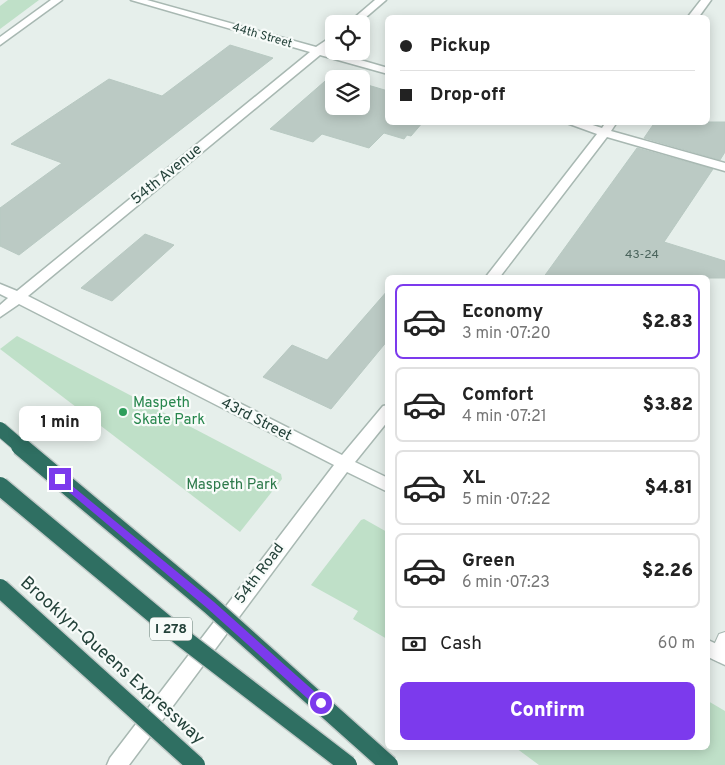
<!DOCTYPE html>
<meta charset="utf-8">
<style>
body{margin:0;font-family:Overpass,sans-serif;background:#f6f6f6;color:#222;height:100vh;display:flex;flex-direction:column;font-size:19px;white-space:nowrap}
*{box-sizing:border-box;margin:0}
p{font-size:16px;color:#767676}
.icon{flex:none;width:28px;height:28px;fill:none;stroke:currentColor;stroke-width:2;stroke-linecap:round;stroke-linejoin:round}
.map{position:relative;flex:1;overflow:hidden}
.sheet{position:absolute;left:385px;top:275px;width:325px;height:475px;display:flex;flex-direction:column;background:#fff;border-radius:8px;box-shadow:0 2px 12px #0003}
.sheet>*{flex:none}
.guide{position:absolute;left:385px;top:15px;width:325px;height:110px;border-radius:8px;box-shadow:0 2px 12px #0003;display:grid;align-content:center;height:110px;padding:0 15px;background:#fff}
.tools{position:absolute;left:325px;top:15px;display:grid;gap:10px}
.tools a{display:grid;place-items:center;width:45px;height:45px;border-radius:8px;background:#fff;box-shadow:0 2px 12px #0003;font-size:25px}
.end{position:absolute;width:22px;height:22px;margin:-11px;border:6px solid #7c3aed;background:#fff;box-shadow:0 0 0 2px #fff}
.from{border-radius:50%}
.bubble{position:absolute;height:35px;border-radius:8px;background:#fff;box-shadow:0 2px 12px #0003;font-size:16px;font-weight:800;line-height:35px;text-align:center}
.guide b{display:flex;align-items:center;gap:18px;height:48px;font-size:19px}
.guide b+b{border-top:1px solid #e0e0e0}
.guide i{width:12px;height:12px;background:#222}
ul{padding:9px 0 0;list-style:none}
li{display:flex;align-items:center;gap:15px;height:75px;margin:0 10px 8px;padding:0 5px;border:2px solid #e0e0e0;border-radius:8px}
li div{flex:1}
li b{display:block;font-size:19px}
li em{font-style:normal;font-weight:800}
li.on{border-color:#7c3aed}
li>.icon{width:45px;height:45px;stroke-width:1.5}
.pay{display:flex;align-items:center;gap:12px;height:55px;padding:0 15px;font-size:19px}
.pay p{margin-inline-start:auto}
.button{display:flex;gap:10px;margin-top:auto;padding:10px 15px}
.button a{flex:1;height:58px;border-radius:8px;background:#7c3aed;color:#fff;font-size:20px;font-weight:800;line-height:58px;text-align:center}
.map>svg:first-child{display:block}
</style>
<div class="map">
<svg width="725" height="765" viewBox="0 0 725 765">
<rect width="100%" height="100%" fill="#e6efeb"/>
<g fill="#bfe0c8">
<path d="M8,0H39L0,29V6Z"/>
<path d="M17,336L281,474L282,479L240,532L0,349Z"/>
<path d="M364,519L387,532V639L353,619L358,611L311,585L361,520Z"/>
<path d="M708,701L725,711V765H539L516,748H708Z"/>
</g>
<g fill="#bbcac4" stroke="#b8c9c2">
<path d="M230,45L273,58L19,255L0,246V208L62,163L11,144L109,79L162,96Z"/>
<path d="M332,75L346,79H334V106H361V83L388,91V122H423L411,136L407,135L404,139L384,133L369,148L322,134L313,142L270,129Z"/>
<path d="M655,122H725V152L720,160L644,138Z"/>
<path d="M637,148L713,169L664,242L725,261V278H543Z"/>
<path d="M145,234L174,245L112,301L81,288Z"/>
<path d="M388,290V340L331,409L263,377L292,345L327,360Z"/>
</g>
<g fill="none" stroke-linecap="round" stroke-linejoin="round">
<defs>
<path id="lane" d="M725,632V659L719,662L713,659L710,654L719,634Z"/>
<g id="street">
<path d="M51,0H62L0,45V37Z"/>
<path d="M131,0H147L316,47L334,35V43L326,50L388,68V74L320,55L28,296L342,455L383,406L388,405V421L355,462L388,478V492L347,472L129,765H107L110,758L334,465L19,304L0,317V305L8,298L0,294V284L17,291L310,52Z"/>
<path d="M375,0H386L358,24H347Z"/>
<path d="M701,0H711L698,18H687Z"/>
<path d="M564,122H583L602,128L606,122H617L611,131L725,163V171L607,137L499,278H485L597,134Z"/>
<path d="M708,640L725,648V665L708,657Z"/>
</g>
</defs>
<use href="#lane" stroke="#a8b8b2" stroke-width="2"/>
<use href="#street" stroke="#a8b8b2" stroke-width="3"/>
<use href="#lane" fill="#fff" fill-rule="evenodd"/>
<use href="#street" fill="#fff" fill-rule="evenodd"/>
<defs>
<path id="highway-bridge-far1" d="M0,429L21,447"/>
<g id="highway-bridge">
<path d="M20,446L210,605L389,765"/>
<path d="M0,486L180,636L348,765"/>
<path d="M0,588L196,765"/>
</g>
</defs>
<use href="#highway-bridge-far1" stroke="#c2cac8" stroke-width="16" stroke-linecap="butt"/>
<use href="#highway-bridge" stroke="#c2cac8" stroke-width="21" stroke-linecap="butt"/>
<use href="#highway-bridge-far1" stroke="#2f6f62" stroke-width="14"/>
<use href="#highway-bridge" stroke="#2f6f62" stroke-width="18"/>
</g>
<path fill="#7c3aed" d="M60,476L214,602L324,700V707H317L207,608L57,482L56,479Z"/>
<circle fill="#2e9e5b" stroke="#f7fbf9" stroke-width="2" cx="123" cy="412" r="5"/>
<g text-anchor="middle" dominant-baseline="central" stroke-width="4.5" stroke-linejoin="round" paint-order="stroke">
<g font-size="12" fill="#24423a" stroke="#f7fbf9">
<text transform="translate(262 36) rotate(16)">44th Street</text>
</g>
<g font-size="12" fill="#4a645c">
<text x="642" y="255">43-24</text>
</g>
<rect fill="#f7fbf9" stroke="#637a73" stroke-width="1" x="150" y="617.5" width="42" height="23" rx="4"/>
<g font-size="14" font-weight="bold" fill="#24423a">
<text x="171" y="629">I 278</text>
</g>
<g font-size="15" fill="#24423a" stroke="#f7fbf9">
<text transform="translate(167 175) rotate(-39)">54th Avenue</text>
<text transform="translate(256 420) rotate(27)">43rd Street</text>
<text transform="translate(260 574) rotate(-53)">54th Road</text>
</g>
<g font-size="15" fill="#27864d" stroke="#f7fbf9" text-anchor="start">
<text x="133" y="403">Maspeth<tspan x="133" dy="17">Skate Park</tspan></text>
</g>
<g font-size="15" fill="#2d7a4b" stroke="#f7fbf9">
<text x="232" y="485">Maspeth Park</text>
</g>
<g font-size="18" fill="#24423a" stroke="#f7fbf9">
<text transform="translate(112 661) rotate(42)">Brooklyn-Queens Expressway</text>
</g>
</g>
</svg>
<div class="tools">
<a><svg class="icon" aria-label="locate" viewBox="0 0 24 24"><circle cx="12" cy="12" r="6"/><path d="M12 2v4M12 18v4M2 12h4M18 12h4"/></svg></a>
<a><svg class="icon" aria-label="layers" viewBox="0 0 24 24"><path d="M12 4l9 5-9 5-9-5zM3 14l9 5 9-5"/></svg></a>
</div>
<i class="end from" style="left:321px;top:703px"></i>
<i class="end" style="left:60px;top:479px"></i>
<div class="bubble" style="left:19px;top:406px;width:82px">1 min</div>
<div class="guide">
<b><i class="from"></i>Pickup</b>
<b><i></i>Drop-off</b>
</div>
<section class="sheet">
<ul>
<li class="on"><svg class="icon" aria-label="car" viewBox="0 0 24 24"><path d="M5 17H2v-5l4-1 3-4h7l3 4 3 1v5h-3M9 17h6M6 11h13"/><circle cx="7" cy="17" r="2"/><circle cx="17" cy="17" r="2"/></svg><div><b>Economy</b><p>3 min · 07:20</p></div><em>$2.83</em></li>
<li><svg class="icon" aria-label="car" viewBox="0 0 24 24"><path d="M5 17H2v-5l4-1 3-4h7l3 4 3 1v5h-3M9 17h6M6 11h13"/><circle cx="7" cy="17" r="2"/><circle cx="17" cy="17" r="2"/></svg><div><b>Comfort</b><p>4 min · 07:21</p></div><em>$3.82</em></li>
<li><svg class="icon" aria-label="car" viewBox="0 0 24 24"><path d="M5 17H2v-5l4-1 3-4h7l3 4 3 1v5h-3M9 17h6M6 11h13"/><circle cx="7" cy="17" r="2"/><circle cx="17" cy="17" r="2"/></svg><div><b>XL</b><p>5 min · 07:22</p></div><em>$4.81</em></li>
<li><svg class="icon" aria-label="car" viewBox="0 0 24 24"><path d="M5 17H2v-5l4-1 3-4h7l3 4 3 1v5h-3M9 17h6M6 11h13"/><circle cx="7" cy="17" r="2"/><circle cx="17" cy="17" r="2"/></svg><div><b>Green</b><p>6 min · 07:23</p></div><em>$2.26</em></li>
</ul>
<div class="pay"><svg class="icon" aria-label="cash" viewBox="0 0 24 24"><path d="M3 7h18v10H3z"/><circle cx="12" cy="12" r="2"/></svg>Cash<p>60 m</p></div>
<div class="button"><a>Confirm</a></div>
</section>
</div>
